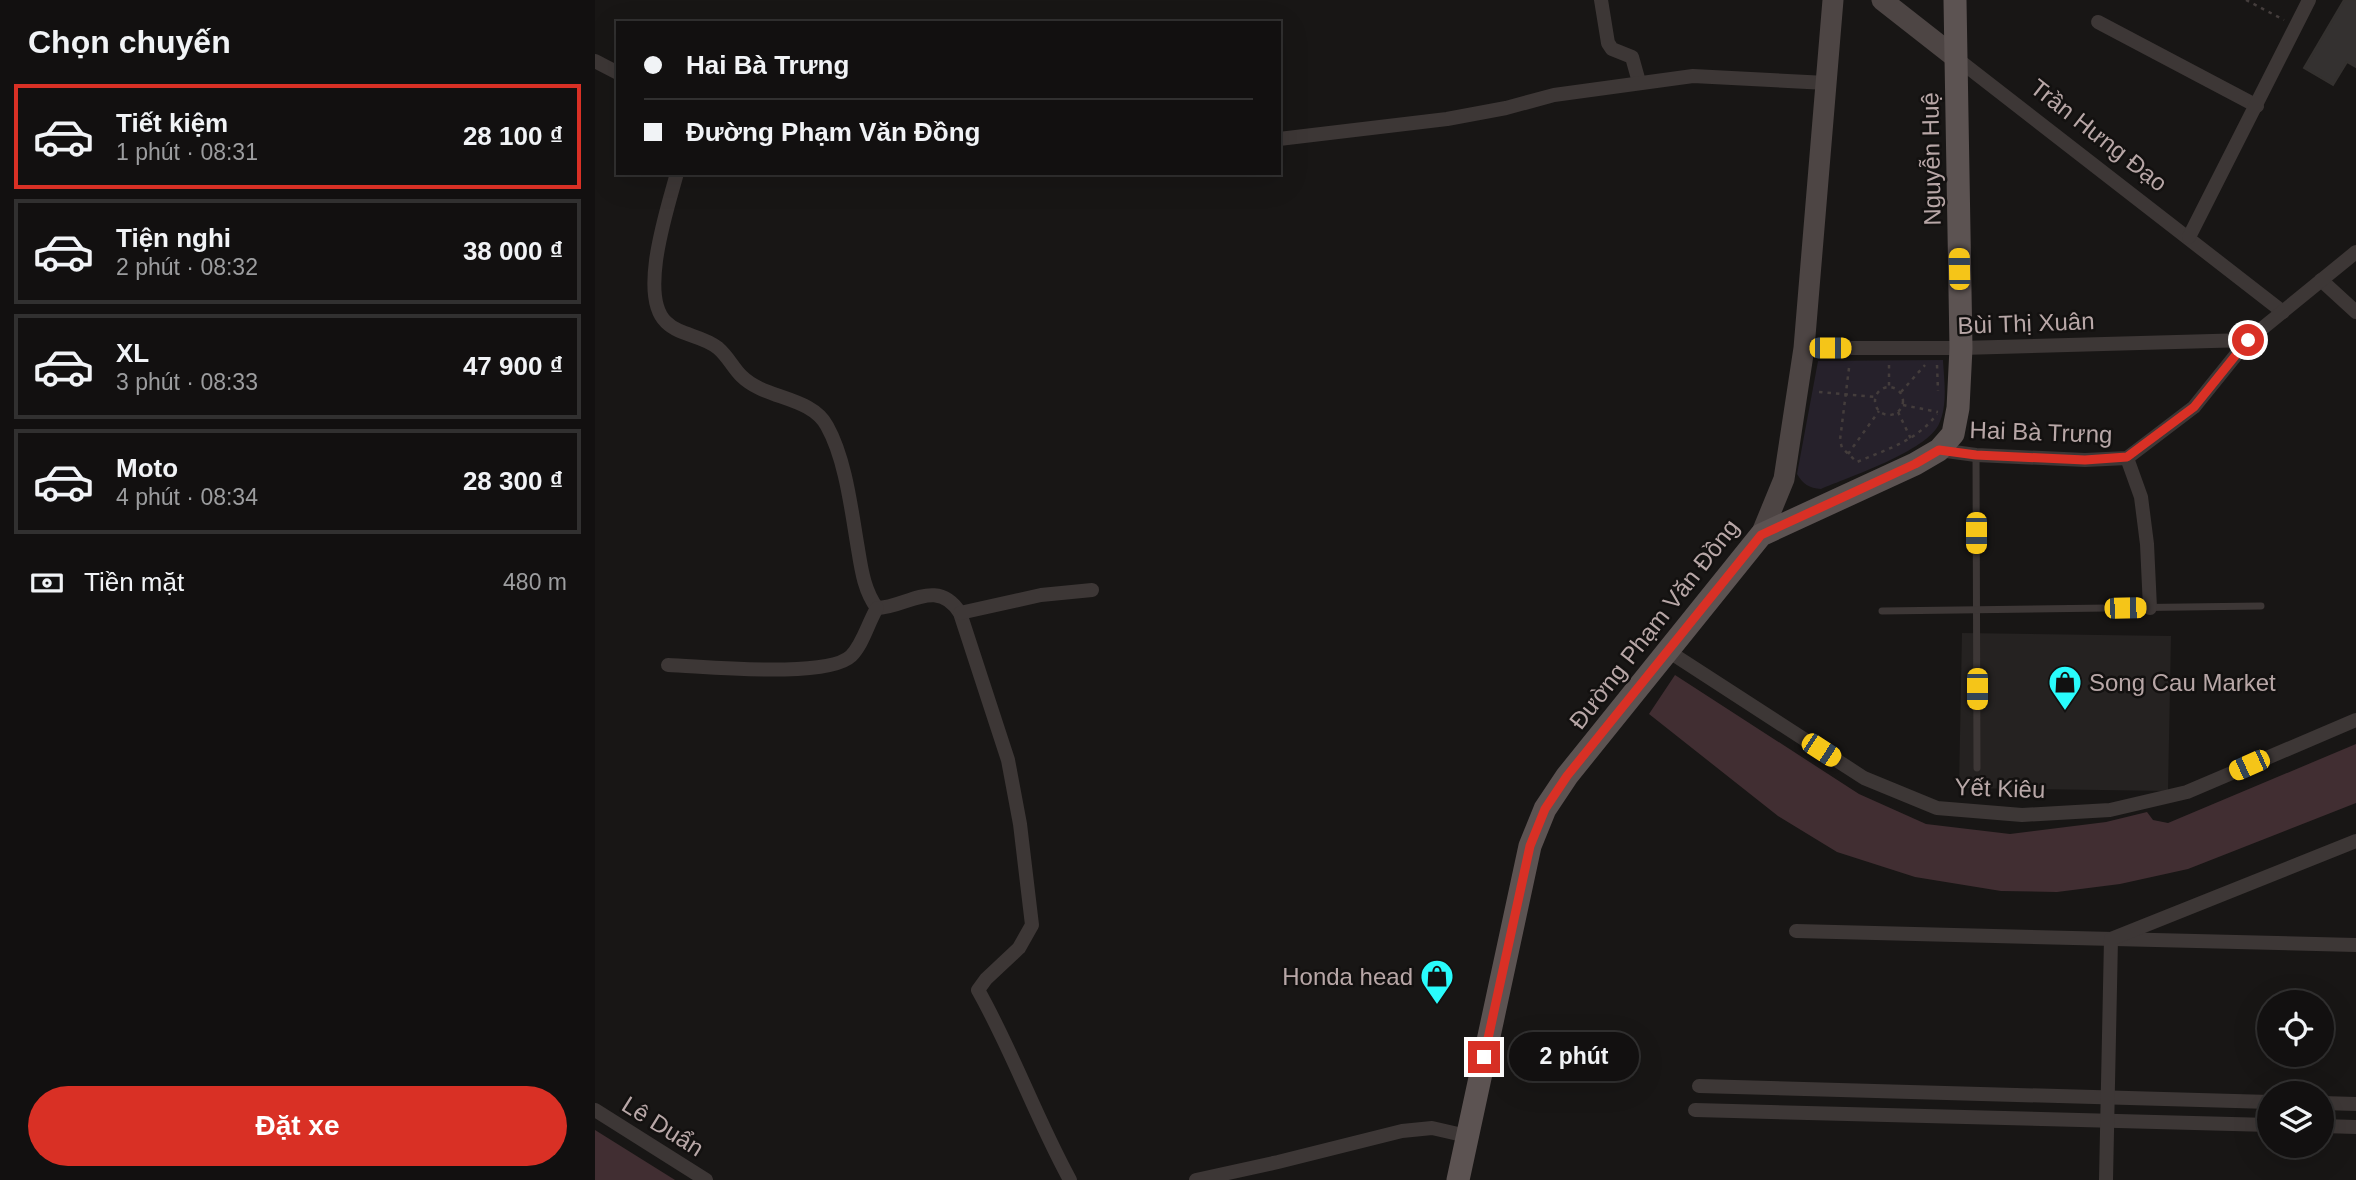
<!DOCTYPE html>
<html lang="vi">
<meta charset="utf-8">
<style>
body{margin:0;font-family:Helvetica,sans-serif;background:#1f1e1e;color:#f1f3f6;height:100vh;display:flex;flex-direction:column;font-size:26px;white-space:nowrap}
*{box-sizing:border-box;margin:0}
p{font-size:23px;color:#9c9d9f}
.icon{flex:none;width:38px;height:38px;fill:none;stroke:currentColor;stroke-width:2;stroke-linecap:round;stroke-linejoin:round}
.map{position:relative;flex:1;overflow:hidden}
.panel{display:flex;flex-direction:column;background:#121010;width:595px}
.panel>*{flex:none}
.banner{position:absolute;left:21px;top:21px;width:665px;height:154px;border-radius:0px;box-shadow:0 7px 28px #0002,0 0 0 2px #313030;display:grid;align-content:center;height:154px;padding:0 28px;background:#121010}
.controls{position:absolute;left:1662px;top:990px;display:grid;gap:14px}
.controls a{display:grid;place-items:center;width:77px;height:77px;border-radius:50%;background:#121010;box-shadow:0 7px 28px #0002,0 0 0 2px #313030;font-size:35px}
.end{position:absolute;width:32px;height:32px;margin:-16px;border:9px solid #d93025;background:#fff;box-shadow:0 0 0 4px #fff}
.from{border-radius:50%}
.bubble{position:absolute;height:49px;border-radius:24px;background:#121010;box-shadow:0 7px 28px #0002,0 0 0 2px #313030;font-size:23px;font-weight:800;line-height:49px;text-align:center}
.car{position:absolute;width:21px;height:42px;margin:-21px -10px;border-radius:9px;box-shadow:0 0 5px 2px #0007;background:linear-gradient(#f5c518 24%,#345 0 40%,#f5c518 0 76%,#345 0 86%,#f5c518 0)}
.banner b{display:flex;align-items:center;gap:24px;height:66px;font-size:26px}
.banner b+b{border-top:2px solid #313030}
.banner i{width:18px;height:18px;background:#f1f3f6}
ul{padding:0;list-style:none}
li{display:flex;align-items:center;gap:21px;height:105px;margin:0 14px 10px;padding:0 14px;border:4px solid #313030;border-radius:0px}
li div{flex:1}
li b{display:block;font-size:26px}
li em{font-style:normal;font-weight:800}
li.current{border-color:#d93025}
li>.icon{width:63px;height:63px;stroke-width:1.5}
h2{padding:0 28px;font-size:32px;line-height:84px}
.pay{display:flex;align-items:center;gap:18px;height:77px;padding:0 28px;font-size:26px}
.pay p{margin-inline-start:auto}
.cta{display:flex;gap:14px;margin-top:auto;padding:14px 28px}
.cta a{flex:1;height:80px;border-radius:42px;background:#d93025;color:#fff;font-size:28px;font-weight:800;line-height:80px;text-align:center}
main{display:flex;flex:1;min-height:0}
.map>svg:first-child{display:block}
</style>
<main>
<section class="panel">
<h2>Chọn chuyến</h2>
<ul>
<li class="current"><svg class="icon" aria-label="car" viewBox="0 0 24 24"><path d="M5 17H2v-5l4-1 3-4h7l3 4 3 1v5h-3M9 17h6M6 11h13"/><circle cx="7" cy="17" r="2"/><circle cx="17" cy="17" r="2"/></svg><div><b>Tiết kiệm</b><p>1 phút · 08:31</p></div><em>28 100 ₫</em></li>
<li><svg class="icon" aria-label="car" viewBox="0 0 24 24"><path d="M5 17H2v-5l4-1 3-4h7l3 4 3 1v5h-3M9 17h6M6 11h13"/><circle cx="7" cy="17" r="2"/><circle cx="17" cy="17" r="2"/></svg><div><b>Tiện nghi</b><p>2 phút · 08:32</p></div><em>38 000 ₫</em></li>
<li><svg class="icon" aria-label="car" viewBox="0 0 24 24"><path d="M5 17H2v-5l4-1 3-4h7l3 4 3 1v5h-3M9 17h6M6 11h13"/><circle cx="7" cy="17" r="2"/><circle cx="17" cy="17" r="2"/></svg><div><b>XL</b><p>3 phút · 08:33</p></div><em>47 900 ₫</em></li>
<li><svg class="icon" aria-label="car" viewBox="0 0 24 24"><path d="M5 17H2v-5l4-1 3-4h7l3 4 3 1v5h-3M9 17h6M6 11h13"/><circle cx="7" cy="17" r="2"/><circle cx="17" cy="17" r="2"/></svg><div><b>Moto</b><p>4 phút · 08:34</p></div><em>28 300 ₫</em></li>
</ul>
<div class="pay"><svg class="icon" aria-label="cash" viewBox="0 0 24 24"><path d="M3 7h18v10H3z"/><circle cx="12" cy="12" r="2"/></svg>Tiền mặt<p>480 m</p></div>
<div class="cta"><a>Đặt xe</a></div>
</section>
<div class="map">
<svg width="1761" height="1180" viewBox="0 0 1761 1180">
<rect width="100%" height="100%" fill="#181615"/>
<path fill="#252221" d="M1367,633L1576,636L1573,791L1364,788Z"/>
<path fill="#26212b" d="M1348,360C1349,380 1353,405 1344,424C1332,451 1254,477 1226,489C1214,488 1208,484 1202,474L1223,361Z"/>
<g fill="#412e32">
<path d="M1080,675L1264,794L1331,824L1415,834L1511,822L1552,812L1558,820L1573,823L1761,744V803L1593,869L1525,884L1462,892L1406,891L1320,877L1242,852L1183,816L1054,714Z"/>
<path d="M0,1130L80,1180H0Z"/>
</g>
<path fill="#343130" stroke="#34312f" stroke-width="2" d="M1749,0H1761V67L1752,62L1738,85L1709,68Z"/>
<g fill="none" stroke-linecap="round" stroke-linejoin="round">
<g stroke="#443d3c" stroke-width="2.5" stroke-dasharray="3.5 5" stroke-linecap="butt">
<path d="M1651,0L1689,20"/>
<path d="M1294,365V386"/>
<path d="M1342,365L1343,391"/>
<path d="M1254,368L1245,440L1247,448L1262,462C1292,449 1322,441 1342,414"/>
<circle cx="1294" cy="401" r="14"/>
<path d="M1224,392L1280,397"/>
<path d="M1306,392L1330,365"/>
<path d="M1308,405L1343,412"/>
<path d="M1303,412L1316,439"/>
<path d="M1253,454L1284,411"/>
</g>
<g stroke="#3d3736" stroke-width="7">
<path d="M1381,455L1382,768"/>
<path d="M1287,611L1666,606"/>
</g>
<g stroke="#3d3736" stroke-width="14">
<path d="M1006,0L1013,43L1017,49L1037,57L1044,82"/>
<path d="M1503,22L1662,106"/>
<path d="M1361,58L1688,312"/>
<path d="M0,61L23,73"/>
<path d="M684,139L852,119L911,108L959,95L1098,76L1232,83"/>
<path d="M82,173C73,207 43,295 71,322C85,336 107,335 123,348C139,362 139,376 164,388C186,399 219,402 232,426C250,458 256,507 262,543C266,566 268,589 282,608C311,608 342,576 365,613L413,760L425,824L437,925L424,948L391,979L383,990C418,1052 441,1118 475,1180"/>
<path d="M1594,237L1714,0"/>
<path d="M1726,280L1761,312"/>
<path d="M1209,348H1366L1653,340"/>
<path d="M1344,450L1381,455L1490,460L1532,458L1599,407L1653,340L1761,252"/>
<path d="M1532,458L1546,497L1552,544L1555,608"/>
<path d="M365,613L446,595L497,590"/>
<path d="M1073,651L1269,778L1342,808L1427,815L1515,810L1592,792L1761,720"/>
<path d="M73,665C109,666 232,679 256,656C268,644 273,623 282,608"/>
<path d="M1201,931L1761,945"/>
<path d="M1104,1086L1675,1102"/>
<path d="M1727,1103L1761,1104"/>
<path d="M0,1110L111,1180"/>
<path d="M1100,1110L1675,1125"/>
<path d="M1727,1126L1761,1127"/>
<path d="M601,1180L683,1162L807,1131L837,1128L872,1136"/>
<path d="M1511,1180L1516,939L1761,841"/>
</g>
<g stroke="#4d4544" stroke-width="21">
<path d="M1287,0L1361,58"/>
<path d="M1166,535L1189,479L1209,348L1238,0"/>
</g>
<path stroke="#5c5352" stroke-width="23" d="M863,1180L935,846L950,809L972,776L1166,535L1320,464L1344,450L1358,434L1363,408L1366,348L1360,0"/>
</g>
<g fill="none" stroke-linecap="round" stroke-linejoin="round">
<path stroke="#d93025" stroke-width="9" d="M889,1057L935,846L950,809L972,776L1166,535L1320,464L1344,450L1381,455L1490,460L1532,457L1599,407L1653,340"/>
</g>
<defs>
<symbol id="shop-pin" viewBox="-11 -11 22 30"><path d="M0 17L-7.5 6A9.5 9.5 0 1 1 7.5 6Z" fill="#29fbfc" stroke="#131110"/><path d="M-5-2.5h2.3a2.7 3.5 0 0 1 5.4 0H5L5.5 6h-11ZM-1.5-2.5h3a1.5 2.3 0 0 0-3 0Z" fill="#111"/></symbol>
</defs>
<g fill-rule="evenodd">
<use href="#shop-pin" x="1451" y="663" width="38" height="52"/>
<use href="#shop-pin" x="823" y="957" width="38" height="52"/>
</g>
<g text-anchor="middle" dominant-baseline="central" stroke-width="5" stroke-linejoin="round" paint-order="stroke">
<g font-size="24" fill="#b8a7a7" stroke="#131110">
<text transform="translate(1504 135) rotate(38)">Trần Hưng Đạo</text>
<text transform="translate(1336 159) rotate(-91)">Nguyễn Huệ</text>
<text transform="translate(1431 323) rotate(-2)">Bùi Thị Xuân</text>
<text transform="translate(1446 432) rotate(2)">Hai Bà Trưng</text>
<text transform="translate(1059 624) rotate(-52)">Đường Phạm Văn Đồng</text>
<text transform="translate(1405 788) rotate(2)">Yết Kiêu</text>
<text transform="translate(68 1126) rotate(32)">Lê Duẩn</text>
</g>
<g font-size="24" fill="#b8a7a7" stroke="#131110" text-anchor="start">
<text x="1494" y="682">Song Cau Market</text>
<text x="818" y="976" text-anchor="end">Honda head</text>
</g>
</g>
</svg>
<div class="controls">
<a><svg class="icon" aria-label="locate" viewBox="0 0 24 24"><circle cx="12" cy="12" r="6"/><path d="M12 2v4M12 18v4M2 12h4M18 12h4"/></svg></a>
<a><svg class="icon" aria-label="layers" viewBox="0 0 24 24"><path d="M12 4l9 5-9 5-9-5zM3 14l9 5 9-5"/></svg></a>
</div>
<i class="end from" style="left:1653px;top:340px"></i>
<i class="end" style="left:889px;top:1057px"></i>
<div class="bubble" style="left:914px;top:1032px;width:130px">2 phút</div>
<i class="car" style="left:1364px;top:269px;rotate:359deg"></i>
<i class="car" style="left:1235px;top:348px;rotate:90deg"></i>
<i class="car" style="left:1381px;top:533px;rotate:180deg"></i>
<i class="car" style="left:1530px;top:608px;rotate:89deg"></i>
<i class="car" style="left:1382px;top:689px;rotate:180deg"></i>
<i class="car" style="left:1226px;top:750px;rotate:123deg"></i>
<i class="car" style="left:1654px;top:765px;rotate:246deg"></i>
<div class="banner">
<b><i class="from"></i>Hai Bà Trưng</b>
<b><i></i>Đường Phạm Văn Đồng</b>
</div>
</div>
</main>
